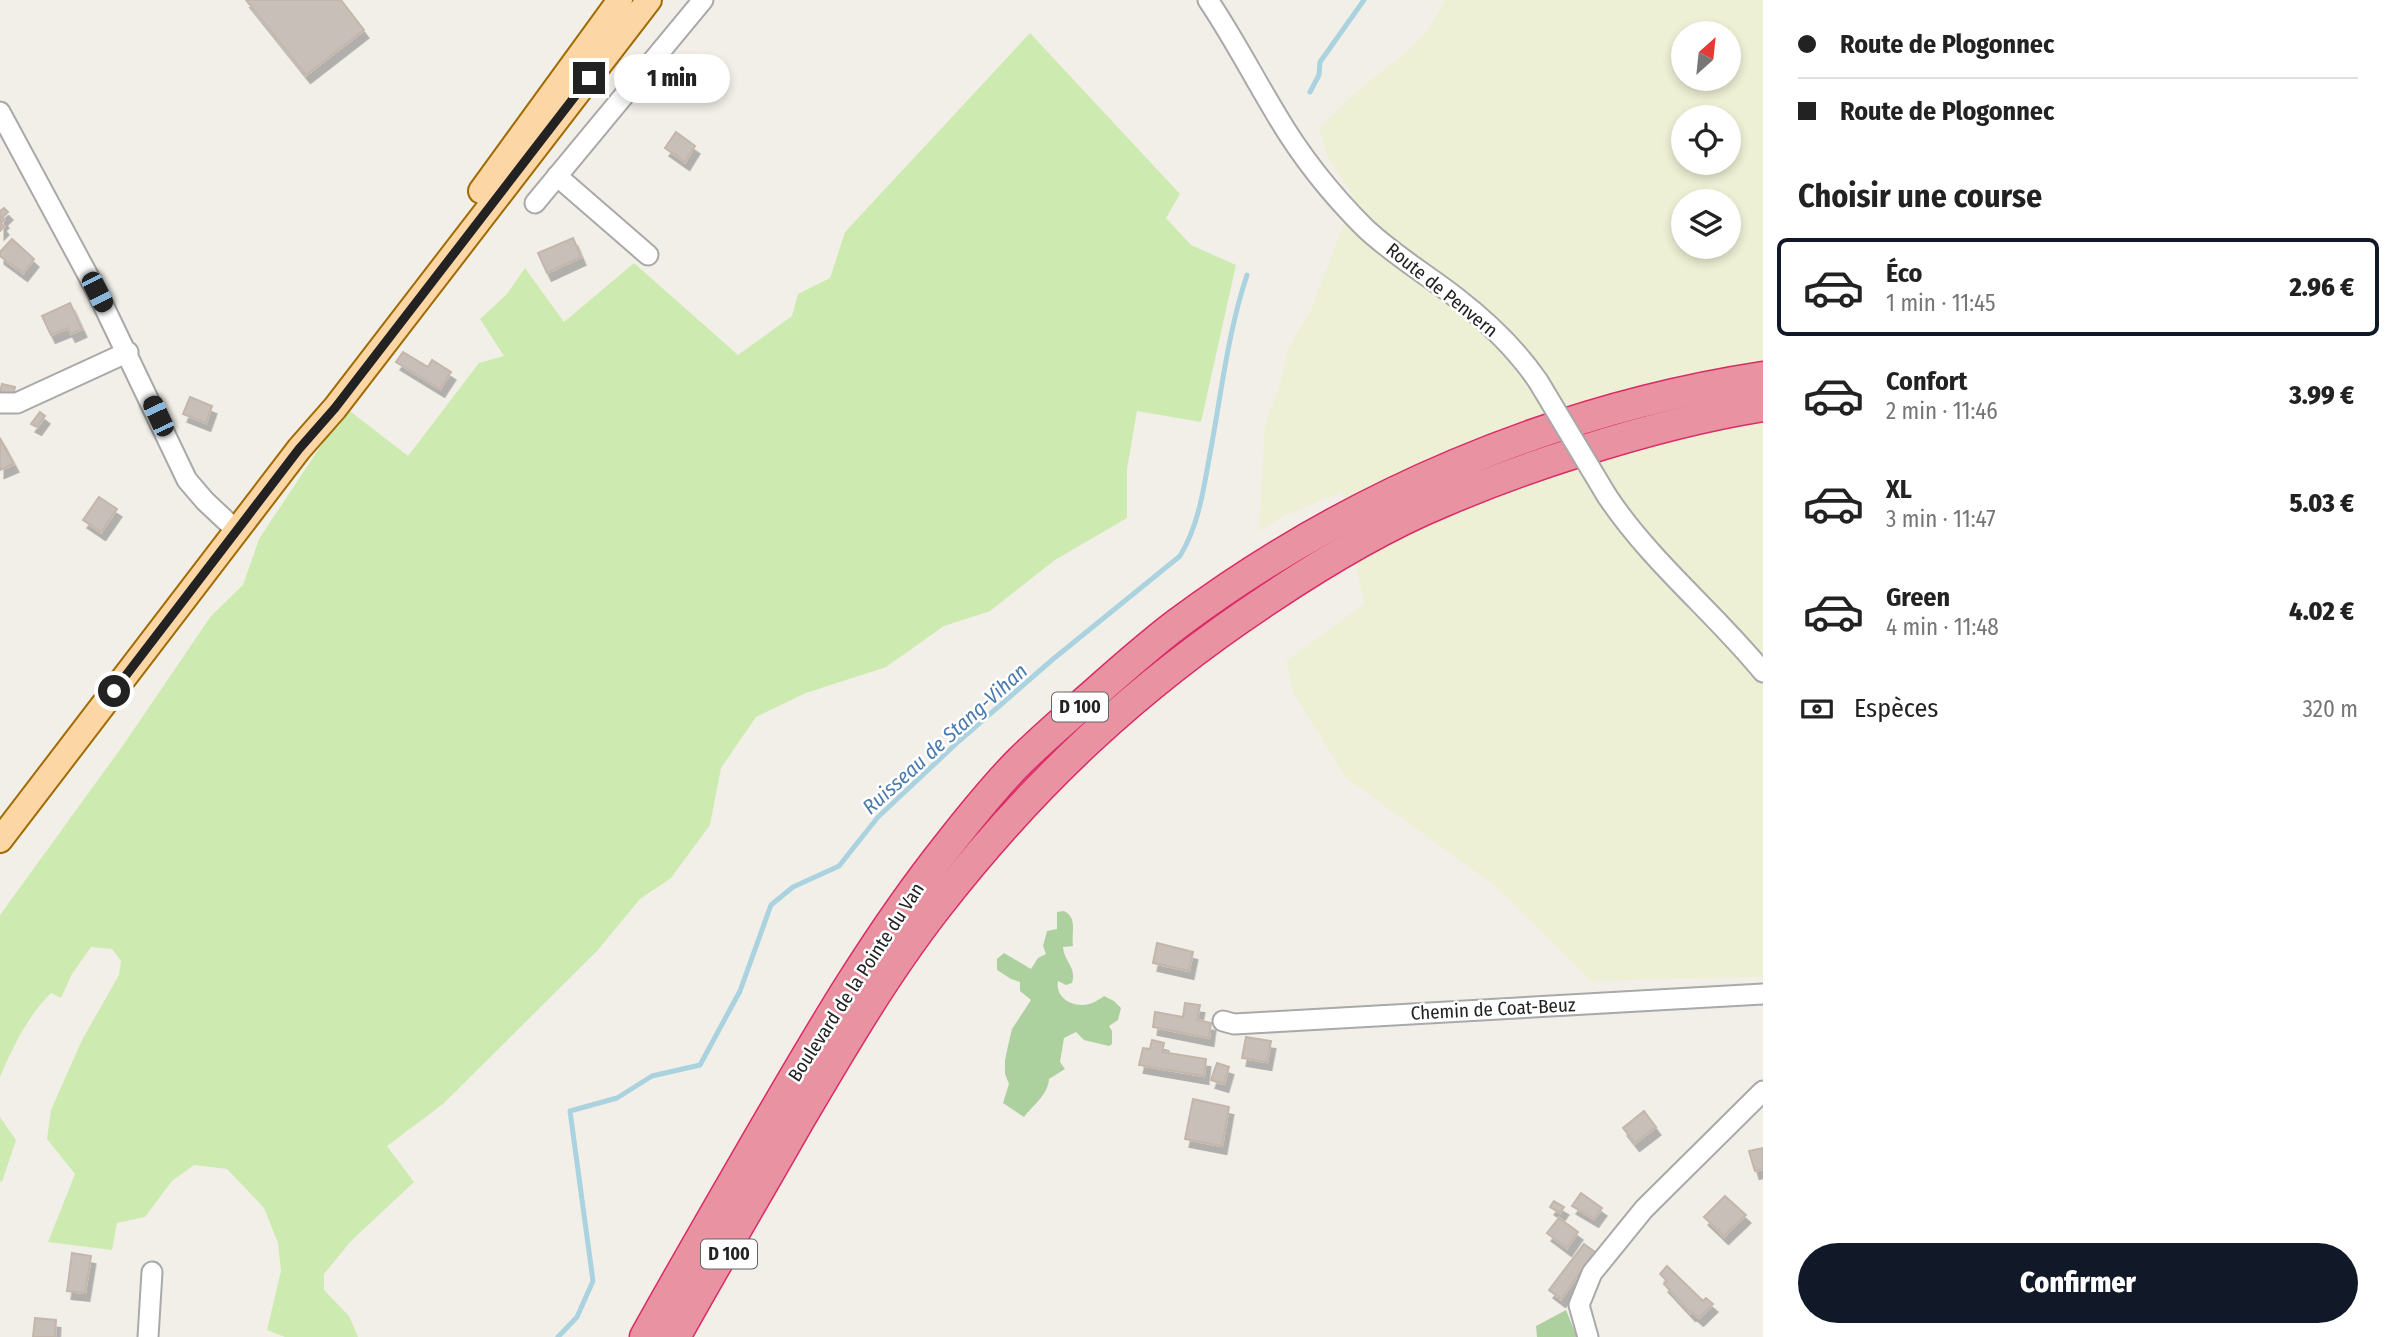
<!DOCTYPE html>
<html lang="fr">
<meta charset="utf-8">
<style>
body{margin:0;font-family:"Fira Sans Condensed",sans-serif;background:#f6f6f6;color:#222;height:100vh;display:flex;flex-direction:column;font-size:26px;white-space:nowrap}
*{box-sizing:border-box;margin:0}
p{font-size:23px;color:#767676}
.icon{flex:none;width:38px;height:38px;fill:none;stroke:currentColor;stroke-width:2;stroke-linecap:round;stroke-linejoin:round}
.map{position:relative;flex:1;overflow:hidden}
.details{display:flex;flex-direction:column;background:#fff;width:630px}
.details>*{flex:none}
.guide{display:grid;align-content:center;height:154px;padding:0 35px;background:#fff}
.needle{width:46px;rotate:27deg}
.tools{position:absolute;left:1671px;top:21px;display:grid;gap:14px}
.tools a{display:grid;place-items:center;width:70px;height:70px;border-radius:50%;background:#fff;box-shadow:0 4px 10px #0003;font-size:35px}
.end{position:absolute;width:32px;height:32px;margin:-16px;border:9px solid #222;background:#fff;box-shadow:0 0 0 4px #fff}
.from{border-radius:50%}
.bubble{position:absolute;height:49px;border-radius:24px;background:#fff;box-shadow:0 4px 10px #0003;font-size:23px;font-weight:800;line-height:49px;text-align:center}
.car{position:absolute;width:21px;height:42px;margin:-21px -10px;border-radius:9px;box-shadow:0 0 5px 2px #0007;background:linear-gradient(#222 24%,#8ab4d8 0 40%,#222 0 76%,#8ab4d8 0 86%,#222 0)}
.guide b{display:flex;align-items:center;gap:24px;height:66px;font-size:26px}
.guide b+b{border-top:2px solid #e0e0e0}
.guide i{width:18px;height:18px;background:#222}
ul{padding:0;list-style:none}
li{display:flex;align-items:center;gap:21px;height:98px;margin:0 14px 10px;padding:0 21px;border:4px solid transparent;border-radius:10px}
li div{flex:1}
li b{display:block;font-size:26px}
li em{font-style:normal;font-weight:800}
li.on{border-color:#111827}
li>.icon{width:63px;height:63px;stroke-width:1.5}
h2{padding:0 35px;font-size:32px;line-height:84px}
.pay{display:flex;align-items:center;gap:18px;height:77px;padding:0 35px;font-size:26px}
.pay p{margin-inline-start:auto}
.button{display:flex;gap:14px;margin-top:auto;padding:14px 35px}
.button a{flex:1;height:80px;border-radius:42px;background:#111827;color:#fff;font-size:28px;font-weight:800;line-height:80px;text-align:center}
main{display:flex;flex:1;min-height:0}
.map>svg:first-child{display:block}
</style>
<main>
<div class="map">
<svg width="1763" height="1337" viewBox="0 0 1763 1337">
<defs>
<filter id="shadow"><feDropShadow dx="4.5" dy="8" stdDeviation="0" flood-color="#0004"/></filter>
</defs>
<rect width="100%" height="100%" fill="#f2efe9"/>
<path fill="#eef0d5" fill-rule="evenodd" d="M1445,0H1763V977L1591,981L1495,886L1345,777L1293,692L1286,661L1364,604L1342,492L1284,516L1259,531L1265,423L1279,388L1288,349L1310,312L1354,197L1327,156L1319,128L1358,90L1410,49L1430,27ZM1684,33H1729V79H1684ZM1684,117H1729V163H1684ZM1684,201H1729V247H1684Z"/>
<g fill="#cdebb0">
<path d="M1030,33L1180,194L1166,218L1191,245L1236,265L1201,422L1137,411L1127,469V518L1055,560L990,611L944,626L886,667L806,693L756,717L721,768L710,825L671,878L640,899L597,951L443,1104L387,1146L414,1182L351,1241L324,1274V1290L349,1316L358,1337H285L267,1330L281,1271L278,1243L264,1208L227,1169L194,1165L172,1181L145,1217L117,1223L112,1250L48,1242L75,1174L47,1139L51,1110L82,1040L119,975L121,961L112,949L91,947L72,974L61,998L51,993C27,1017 13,1047 0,1077V915L124,744L211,616L243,585L259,539L346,408L408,456L479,363L504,356L480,319L507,294L525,268L564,322L634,263L738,355L792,316L798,294L830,278L845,232Z"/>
<path d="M0,1117L16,1140L2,1182L0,1181Z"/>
</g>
<g fill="#add19e">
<path d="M1064,911C1078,918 1071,932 1073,946L1063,947C1064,962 1077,967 1072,983L1066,985L1058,981C1055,998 1073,1008 1089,1004C1094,1003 1100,999 1104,996L1114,1001L1121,1008L1118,1020L1109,1026L1112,1031V1044L1109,1046L1084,1040L1076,1032L1064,1038L1060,1062L1065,1069L1049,1079C1048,1095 1033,1105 1024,1117L1003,1103L1009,1084L1005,1074V1060L1008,1046L1012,1029L1031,1000L1020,991V982L1011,979L997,970V959L1004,953L1031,969L1038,958L1046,954L1043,946L1047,931L1057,929V912Z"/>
<path d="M1566,1310L1577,1337H1537L1536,1326Z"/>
</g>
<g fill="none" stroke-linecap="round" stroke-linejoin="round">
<g stroke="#aad3df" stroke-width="5">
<path d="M1310,92L1319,75L1320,62L1364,0"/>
<path d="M558,1337L577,1317L593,1281L570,1111L617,1098L652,1076L700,1065L740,991L771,905L793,887L839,866L878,817L959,741L1052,660L1180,556C1198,526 1203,493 1209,459C1221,397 1227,335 1247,275"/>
</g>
</g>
<g fill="#c7bfb8" stroke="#c4b6ab" stroke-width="2" filter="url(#shadow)">
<path d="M246,0H341L364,30L306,75Z"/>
<path d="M676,132L695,146L685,162L665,148Z"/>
<path d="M4,208L8,212L2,218L4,220L1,223L4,227L0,231V211Z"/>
<path d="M573,238L581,257L547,273L538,253Z"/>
<path d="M12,239L34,259L23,273L0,256V252Z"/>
<path d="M70,303L82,329L71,334L68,328L51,335L42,316Z"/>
<path d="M403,352L428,367L432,360L451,372L440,389L396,362Z"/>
<path d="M2,384L15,387L13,395L0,392Z"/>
<path d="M190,397L212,406L206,423L183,414Z"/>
<path d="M40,412L45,416L37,427L31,424Z"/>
<path d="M0,438L14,464L0,470Z"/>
<path d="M99,497L117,509L101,532L83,520Z"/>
<path d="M1157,943L1193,952L1189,971L1153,963Z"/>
<path d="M1185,1003L1200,1005L1197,1020L1211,1023L1209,1038L1153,1027L1155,1012L1183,1017Z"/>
<path d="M1246,1037L1271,1041L1267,1062L1242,1058Z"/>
<path d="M1152,1040L1164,1043L1162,1052L1206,1059L1204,1076L1139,1065L1143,1048L1150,1049Z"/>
<path d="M1217,1063L1229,1067L1224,1084L1211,1080Z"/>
<path d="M1193,1099L1229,1107L1222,1146L1185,1139Z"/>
<path d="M1644,1111L1656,1127L1635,1143L1623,1128Z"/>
<path d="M1763,1148V1169L1755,1171L1749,1151Z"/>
<path d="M1581,1193L1602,1208L1594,1219L1572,1206Z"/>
<path d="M1725,1196L1746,1215L1724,1236L1704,1217Z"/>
<path d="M1554,1201L1564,1207L1560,1213L1550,1207Z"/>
<path d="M1559,1218L1578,1232L1567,1248L1547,1233Z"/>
<path d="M1584,1244L1595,1252L1561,1299L1549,1290Z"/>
<path d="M72,1253L91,1256L85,1293L67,1291Z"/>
<path d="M1667,1266L1703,1301L1706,1298L1713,1304L1699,1318L1692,1312L1691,1313L1664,1284L1667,1281L1660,1274Z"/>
<path d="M35,1318L56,1320L55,1337H33Z"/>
</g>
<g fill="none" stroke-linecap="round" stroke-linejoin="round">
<defs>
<g id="minor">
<path d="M1208,0C1233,37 1253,76 1276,114C1300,155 1330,193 1364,227C1392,254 1426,274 1457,298C1488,322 1516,349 1538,381"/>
<path d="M0,112L97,292L187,480L205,501L237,531"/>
<path d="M557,176L648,255"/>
<path d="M535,203L703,0"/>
<path d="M0,403H17L128,352"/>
<path d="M1607,496C1651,562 1713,611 1763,672"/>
<path d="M1223,1021L1234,1024L1270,1022L1763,994"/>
<path d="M148,1337L152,1272"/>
<path d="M1588,1337L1579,1305L1592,1273L1644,1209L1763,1091"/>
</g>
<g id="major">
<path d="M481,191L620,0"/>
<path d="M0,840L299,449L335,408L649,0"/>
</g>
<g id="highway">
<path d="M645,1337C684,1267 724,1198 764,1129C821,1031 878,933 949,844C971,816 994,787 1020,761C1043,738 1069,716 1094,694C1121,670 1148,646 1177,624C1347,497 1553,409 1763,377"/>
<path d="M675,1337C715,1265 757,1194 798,1122C841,1049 884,975 936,908C1033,783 1138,685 1270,598C1324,562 1380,528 1440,503C1486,483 1533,466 1581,451C1641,432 1700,416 1763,406"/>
</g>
</defs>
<use href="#minor" stroke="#a9a9a9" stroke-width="23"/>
<use href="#major" stroke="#a06b00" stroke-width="28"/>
<use href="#highway" stroke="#dc2a67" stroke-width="33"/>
<use href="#minor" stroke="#fff" stroke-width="19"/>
<use href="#major" stroke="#fcd6a4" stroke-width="24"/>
<use href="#highway" stroke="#e892a2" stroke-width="30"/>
<defs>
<path id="minor-bridge" d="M1538,381L1607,496"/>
</defs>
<use href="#minor-bridge" stroke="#a9a9a9" stroke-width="23" stroke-linecap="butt"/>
<use href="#minor-bridge" stroke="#fff" stroke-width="19"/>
</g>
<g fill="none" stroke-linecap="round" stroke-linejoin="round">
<path stroke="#222" stroke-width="9" d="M114,691L299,449L335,408L589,78"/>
</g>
<g text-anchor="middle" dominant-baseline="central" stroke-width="5" stroke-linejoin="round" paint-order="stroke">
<g fill="#fff" stroke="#646464" stroke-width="2">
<rect x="1052" y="692.5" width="56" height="29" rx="5"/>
<rect x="701" y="1239.5" width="56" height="29" rx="5"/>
</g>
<g font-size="18" font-weight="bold" fill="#222">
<text x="1080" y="707">D 100</text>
<text x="729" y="1254">D 100</text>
</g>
<g font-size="19" fill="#222" stroke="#fff">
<text transform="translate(1442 290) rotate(39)">Route de Penvern</text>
<text transform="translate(856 982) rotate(-57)">Boulevard de la Pointe du Van</text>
<text transform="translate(1493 1009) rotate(-3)">Chemin de Coat-Beuz</text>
</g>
<g font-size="21" font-style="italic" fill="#4a7aab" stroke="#fff">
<text transform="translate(945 739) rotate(-42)">Ruisseau de Stang-Vihan</text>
</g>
</g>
</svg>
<div class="tools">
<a><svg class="needle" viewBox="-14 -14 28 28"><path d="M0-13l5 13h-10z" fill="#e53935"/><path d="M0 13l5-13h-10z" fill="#767676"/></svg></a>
<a><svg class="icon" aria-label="locate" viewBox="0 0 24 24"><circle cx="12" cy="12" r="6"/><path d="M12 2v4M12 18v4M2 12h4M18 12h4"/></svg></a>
<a><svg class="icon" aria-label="layers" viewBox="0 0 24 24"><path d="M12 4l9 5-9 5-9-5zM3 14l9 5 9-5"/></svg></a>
</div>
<i class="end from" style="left:114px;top:691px"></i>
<i class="end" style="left:589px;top:78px"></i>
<div class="bubble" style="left:614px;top:54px;width:116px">1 min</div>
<i class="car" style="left:97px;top:292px;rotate:153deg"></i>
<i class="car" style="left:158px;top:416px;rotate:335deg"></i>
</div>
<section class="details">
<div class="guide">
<b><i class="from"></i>Route de Plogonnec</b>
<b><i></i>Route de Plogonnec</b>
</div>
<h2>Choisir une course</h2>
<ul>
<li class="on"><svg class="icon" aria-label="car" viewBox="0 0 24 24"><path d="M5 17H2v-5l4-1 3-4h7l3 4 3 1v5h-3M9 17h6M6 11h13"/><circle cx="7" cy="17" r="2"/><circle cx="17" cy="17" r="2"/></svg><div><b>Éco</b><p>1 min · 11:45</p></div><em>2.96 €</em></li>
<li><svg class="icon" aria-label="car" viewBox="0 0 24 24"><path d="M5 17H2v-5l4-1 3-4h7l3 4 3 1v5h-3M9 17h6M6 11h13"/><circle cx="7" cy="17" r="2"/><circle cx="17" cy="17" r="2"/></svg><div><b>Confort</b><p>2 min · 11:46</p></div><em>3.99 €</em></li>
<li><svg class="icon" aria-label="car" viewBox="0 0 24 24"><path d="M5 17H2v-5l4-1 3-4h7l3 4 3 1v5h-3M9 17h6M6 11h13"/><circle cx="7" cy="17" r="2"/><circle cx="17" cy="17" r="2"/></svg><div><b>XL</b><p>3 min · 11:47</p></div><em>5.03 €</em></li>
<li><svg class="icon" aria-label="car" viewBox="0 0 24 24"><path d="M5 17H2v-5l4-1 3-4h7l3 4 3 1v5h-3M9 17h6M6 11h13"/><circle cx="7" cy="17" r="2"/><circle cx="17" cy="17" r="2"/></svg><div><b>Green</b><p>4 min · 11:48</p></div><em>4.02 €</em></li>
</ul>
<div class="pay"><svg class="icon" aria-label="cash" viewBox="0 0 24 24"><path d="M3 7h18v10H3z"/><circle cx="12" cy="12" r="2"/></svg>Espèces<p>320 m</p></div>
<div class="button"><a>Confirmer</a></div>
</section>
</main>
